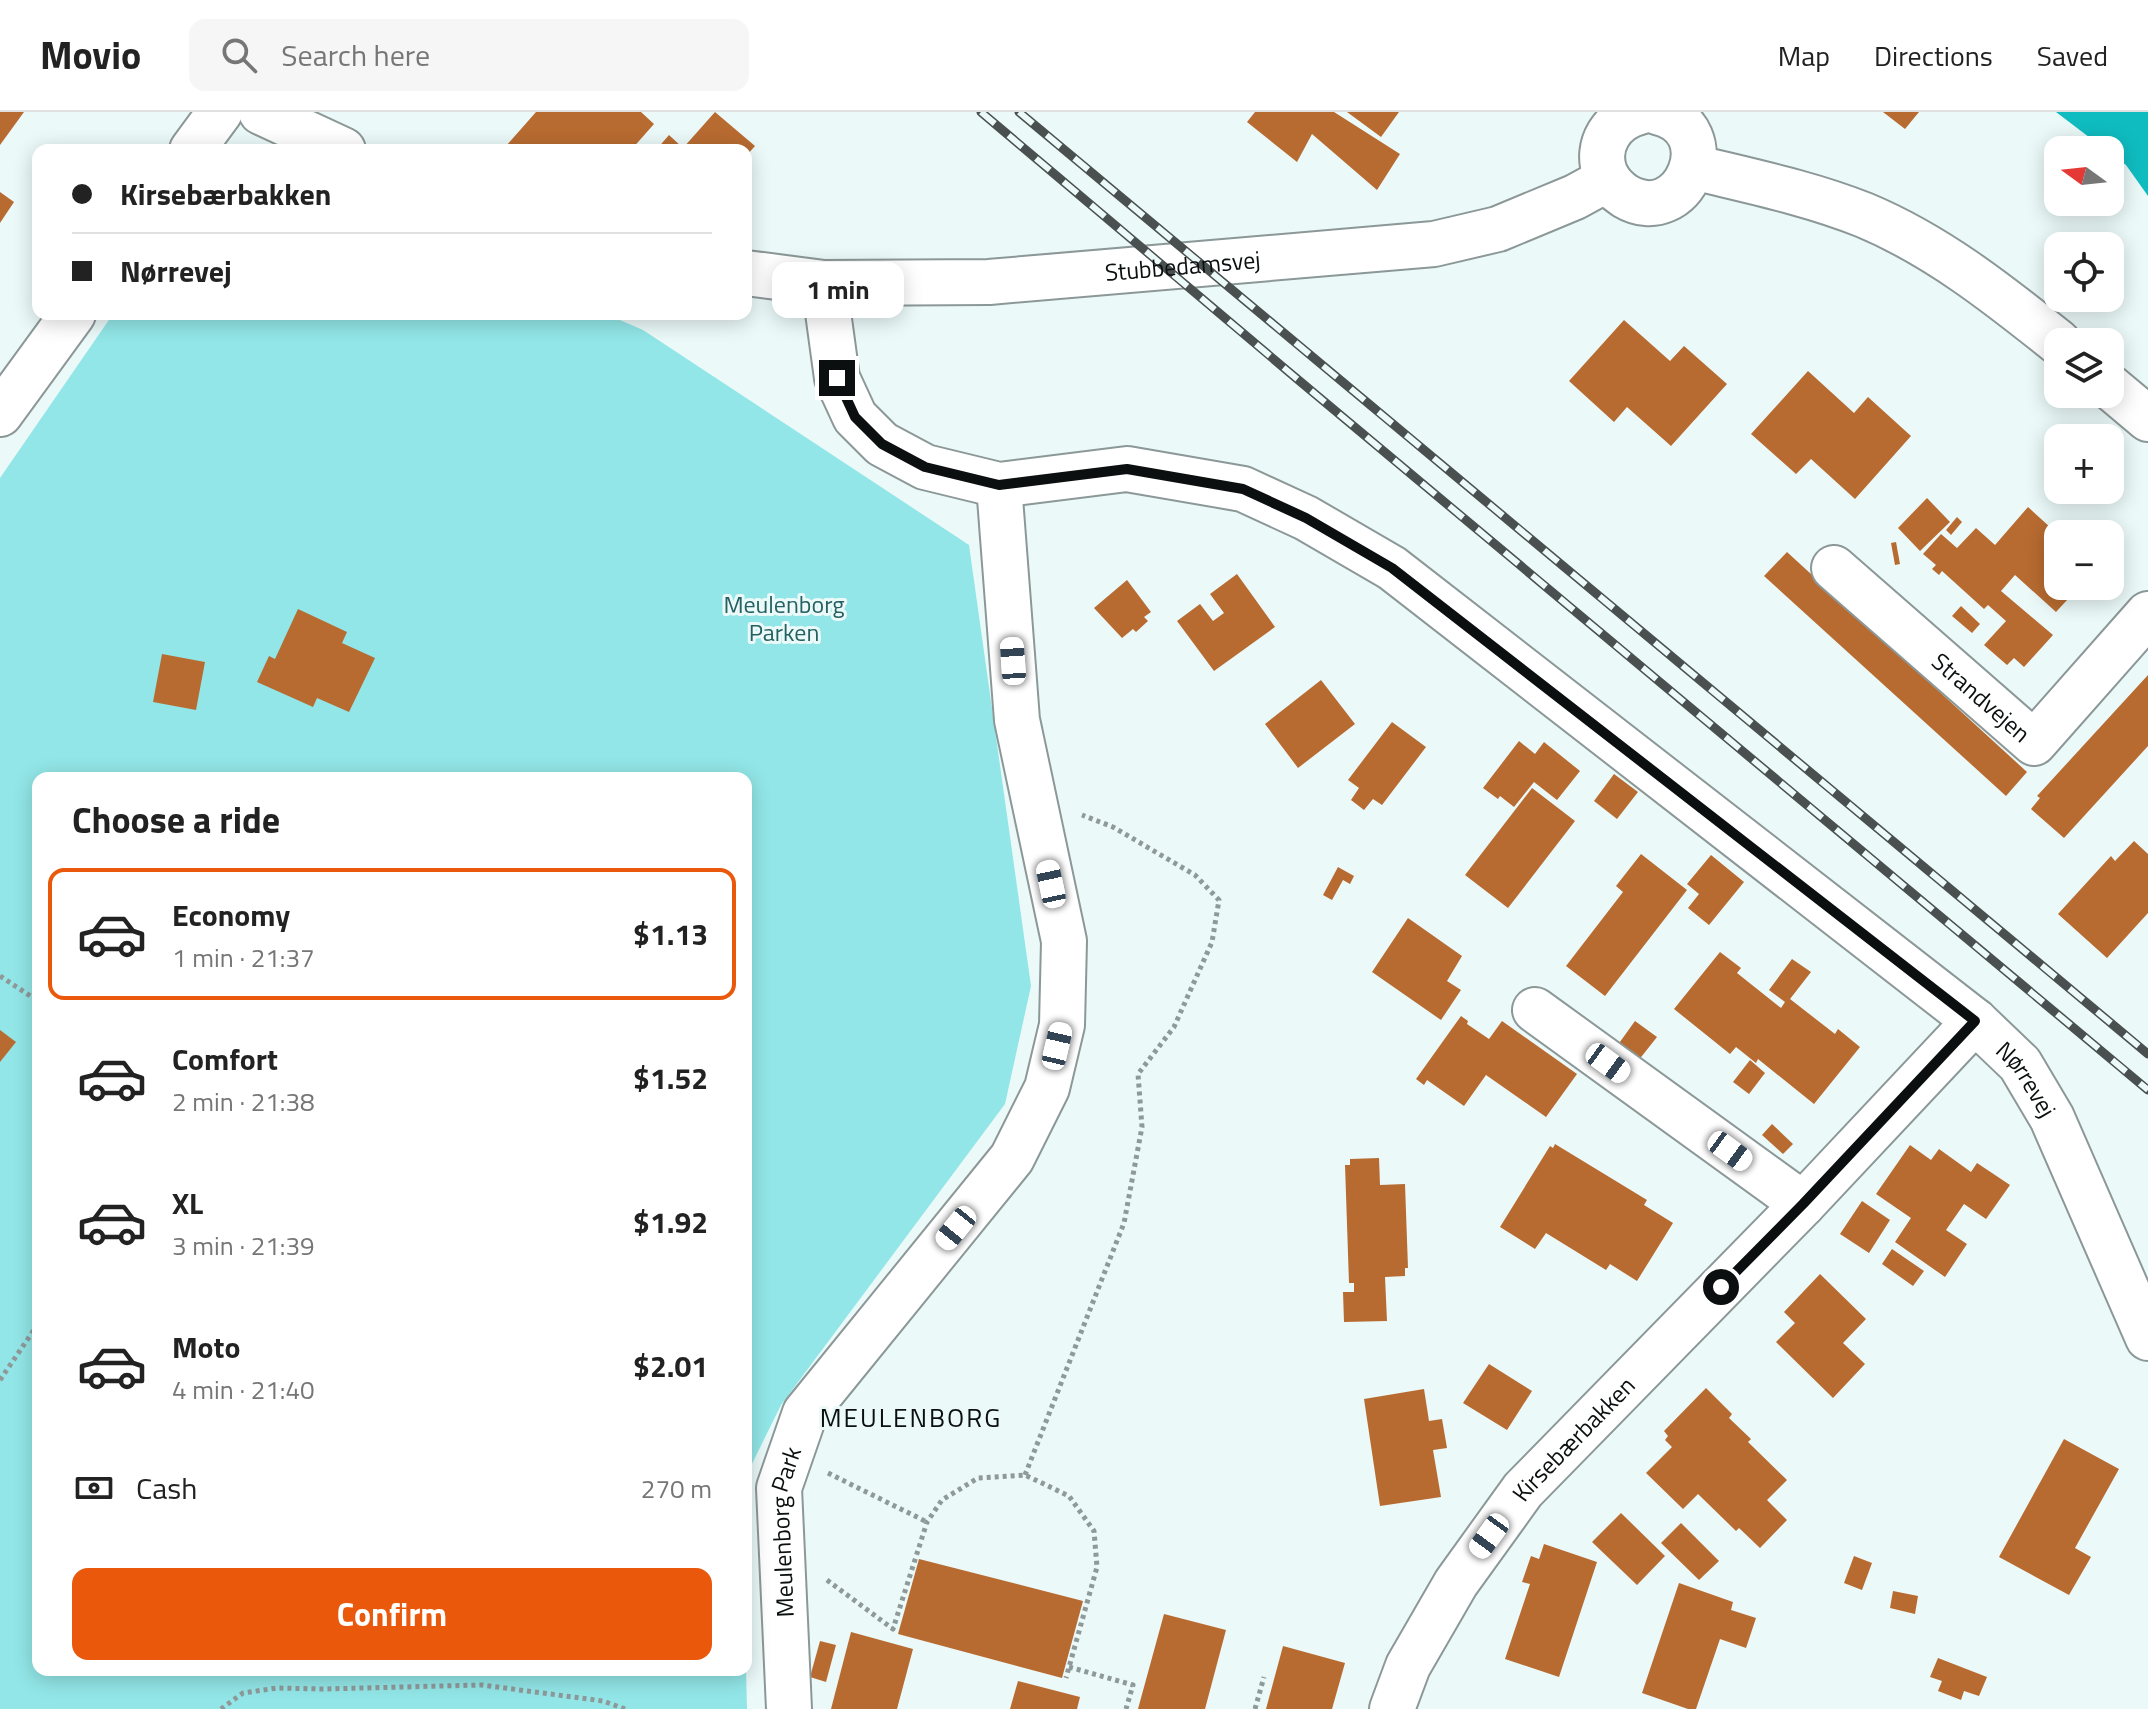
<!DOCTYPE html>
<meta charset="utf-8">
<style>
body{margin:0;font-family:"Titillium Web",sans-serif;background:#f6f6f6;color:#222;height:100vh;display:flex;flex-direction:column;font-size:30px;white-space:nowrap}
*{box-sizing:border-box;margin:0}
p{font-size:26px;color:#767676}
.icon{flex:none;width:44px;height:44px;fill:none;stroke:currentColor;stroke-width:2;stroke-linecap:round;stroke-linejoin:round}
.map{position:relative;flex:1;overflow:hidden}
.drawer{position:absolute;left:32px;top:660px;width:720px;height:904px;display:flex;flex-direction:column;background:#fff;border-radius:16px;box-shadow:0 4px 20px #0003}
.drawer>*{flex:none}
.hud{position:absolute;left:32px;top:32px;width:720px;height:176px;border-radius:16px;box-shadow:0 4px 20px #0003;display:grid;align-content:center;height:176px;padding:0 40px;background:#fff}
.needle{width:52px;rotate:285deg}
.tools{position:absolute;left:2044px;top:24px;display:grid;gap:16px}
.tools a{display:grid;place-items:center;width:80px;height:80px;border-radius:16px;background:#fff;box-shadow:0 4px 20px #0003;font-size:40px}
.end{position:absolute;width:36px;height:36px;margin:-18px;border:10px solid #0b0f0f;background:#fff;box-shadow:0 0 0 4px #fff}
.from{border-radius:50%}
.bubble{position:absolute;height:56px;border-radius:16px;background:#fff;box-shadow:0 4px 20px #0003;font-size:26px;font-weight:700;line-height:56px;text-align:center}
.car{position:absolute;width:24px;height:48px;margin:-24px -12px;border-radius:10px;box-shadow:0 0 6px 2px #0007;background:linear-gradient(#fff 24%,#345 0 40%,#fff 0 76%,#345 0 86%,#fff 0)}
.hud b{display:flex;align-items:center;gap:28px;height:76px;font-size:30px}
.hud b+b{border-top:2px solid #e0e0e0}
.hud i{width:20px;height:20px;background:#222}
ul{padding:0;list-style:none}
li{display:flex;align-items:center;gap:24px;height:132px;margin:0 16px 12px;padding:0 24px;border:4px solid transparent;border-radius:16px}
li div{flex:1}
li b{display:block;font-size:30px}
li em{font-style:normal;font-weight:700}
li.current{border-color:#ea580c}
li>.icon{width:72px;height:72px;stroke-width:1.5}
h2{padding:0 40px;font-size:36px;line-height:96px}
.pay{display:flex;align-items:center;gap:20px;height:88px;padding:0 40px;font-size:30px}
.pay p{margin-inline-start:auto}
.primary-button{display:flex;gap:16px;margin-top:auto;padding:16px 40px}
.primary-button a{flex:1;height:92px;border-radius:16px;background:#ea580c;color:#fff;font-size:32px;font-weight:700;line-height:92px;text-align:center}
header{display:flex;align-items:center;gap:48px;box-sizing:border-box;height:112px;padding:0 40px;background:#fff;border-bottom:2px solid #e0e0e0}
header strong{font-size:38px}
nav{display:flex;gap:44px;margin-inline-start:auto;font-size:28px}
.search{width:560px;height:72px;background:#f6f6f6;display:flex;align-items:center;gap:20px;box-sizing:border-box;padding:0 28px;border-radius:16px;color:#767676;font-size:30px}
.map>svg:first-child{display:block}
</style>
<header>
<strong>Movio</strong>
<div class="search"><svg class="icon" aria-label="search" viewBox="0 0 24 24"><circle cx="10" cy="10" r="6"/><path d="M15 15l6 6"/></svg>Search here</div>
<nav><a>Map</a><a>Directions</a><a>Saved</a></nav>
</header>
<div class="map">
<svg width="2148" height="1597" viewBox="0 0 2148 1597">
<rect width="100%" height="100%" fill="#ebf9f9"/>
<path fill="#92e6e7" d="M113,202H606L643,218L969,433L1031,874L1005,992L781,1293L746,1364V666H38V1558H746L747,1597H0V366Z"/>
<path fill="#0fbdc1" d="M2056,0H2148V84L2126,53L2110,41V38H2106Z"/>
<g fill="#b86b31">
<path d="M0,0H24L0,33Z"/>
<path d="M536,0H641L654,12L631,38H589L583,33L579,38H511L506,34Z"/>
<path d="M715,0L755,34L746,44V38H656L669,23L683,36Z"/>
<path d="M1255,0H1334L1400,42L1377,78L1312,22L1297,50L1247,10Z"/>
<path d="M1347,0H1399L1381,25Z"/>
<path d="M1883,0H1919L1905,17Z"/>
<path d="M0,80L14,90L0,111Z"/>
<path d="M1624,208L1670,249L1684,234L1727,272L1671,334L1627,295L1614,310L1569,269Z"/>
<path d="M1808,259L1854,301L1868,285L1911,324L1855,387L1811,347L1796,362L1751,322Z"/>
<path d="M1927,386L1950,410L1920,439L1898,416Z"/>
<path d="M2028,395L2051,416L2058,413L2065,416L2071,422H2058V474H2080L2056,500L2015,463L2001,479L2053,523L2024,555L2014,546L2007,553L1984,533L2006,509L1988,493L1984,497L1942,459L1939,463L1932,457L1936,453L1923,442L1941,422L1957,436L1976,416L1995,433Z"/>
<path d="M1957,405L1962,410L1951,423L1946,418Z"/>
<path d="M1896,430L1900,452L1895,453L1891,431Z"/>
<path d="M1787,440L2027,660L2006,684L1764,464Z"/>
<path d="M1237,462L1275,515L1214,559L1177,509L1200,492L1213,509L1224,501L1210,482Z"/>
<path d="M1127,468L1151,500L1144,505L1148,509L1136,520L1133,517L1122,526L1094,496Z"/>
<path d="M1961,494L1980,512L1972,521L1952,504Z"/>
<path d="M298,497L347,520L342,531L375,546L349,600L317,586L313,595L257,570L269,544L275,547Z"/>
<path d="M162,542L205,550L196,598L153,590Z"/>
<path d="M2148,563V634L2064,726L2031,697L2040,686L2037,684Z"/>
<path d="M1321,568L1355,612L1298,656L1265,612Z"/>
<path d="M1392,610L1426,635L1382,693L1373,687L1364,698L1351,688L1359,676L1348,668Z"/>
<path d="M1519,629L1535,642L1544,630L1580,659L1557,688L1534,670L1514,695L1500,684L1498,687L1483,676Z"/>
<path d="M1614,662L1638,680L1617,707L1594,689Z"/>
<path d="M1532,676L1575,709L1508,796L1465,763Z"/>
<path d="M2134,729L2148,742V801L2107,846L2058,802L2111,744L2115,749Z"/>
<path d="M1641,742L1687,778L1605,884L1566,854L1623,780L1616,774Z"/>
<path d="M1711,743L1744,770L1709,813L1688,796L1699,782L1687,772Z"/>
<path d="M1338,755L1354,764L1350,772L1343,768L1332,788L1323,783Z"/>
<path d="M1408,806L1462,844L1447,869L1461,878L1441,908L1372,860Z"/>
<path d="M1720,840L1741,856L1737,861L1781,896L1785,890L1769,878L1792,847L1811,860L1790,887L1835,922L1838,917L1860,935L1814,992L1758,947L1756,951L1736,935L1730,942L1674,897Z"/>
<path d="M1461,904L1468,909L1467,912L1489,927L1502,909L1577,962L1546,1005L1486,963L1464,994L1427,968L1424,973L1416,967Z"/>
<path d="M1635,909L1657,925L1638,949L1617,934Z"/>
<path d="M0,918L16,930L0,950Z"/>
<path d="M1750,948L1765,961L1749,982L1733,970Z"/>
<path d="M1772,1012L1793,1032L1783,1042L1762,1023Z"/>
<path d="M1555,1032L1647,1088L1644,1093L1673,1111L1637,1169L1610,1152L1606,1158L1546,1121L1535,1137L1500,1115L1550,1034L1553,1036Z"/>
<path d="M1910,1033L1931,1048L1939,1037L1971,1060L1977,1051L2010,1073L1986,1107L1964,1092L1946,1118L1967,1132L1945,1165L1895,1130L1911,1106L1876,1082Z"/>
<path d="M1379,1046L1380,1073L1405,1072L1408,1156H1405V1164L1385,1165L1387,1209L1344,1210L1343,1180H1354V1171H1349L1345,1053H1350V1047Z"/>
<path d="M1862,1089L1890,1108L1869,1141L1840,1122Z"/>
<path d="M1892,1137L1924,1159L1913,1174L1882,1152Z"/>
<path d="M1820,1162L1866,1207L1843,1231L1865,1252L1833,1286L1776,1230L1795,1211L1784,1200Z"/>
<path d="M1489,1252L1532,1279L1507,1318L1463,1291Z"/>
<path d="M1706,1276L1732,1302L1729,1306L1751,1327L1748,1330L1787,1368L1767,1388L1787,1408L1760,1436L1739,1416L1736,1419L1698,1382L1683,1397L1646,1361L1672,1335L1665,1328L1668,1324L1664,1319Z"/>
<path d="M1424,1277L1429,1309L1442,1307L1447,1336L1433,1338L1441,1385L1380,1394L1364,1287Z"/>
<path d="M2064,1327L2119,1357L2075,1436L2091,1445L2069,1483L1999,1445Z"/>
<path d="M1621,1401L1665,1444L1637,1473L1592,1430Z"/>
<path d="M1681,1411L1719,1449L1699,1468L1661,1431Z"/>
<path d="M1544,1432L1597,1450L1559,1565L1505,1547L1530,1472L1522,1470L1531,1444L1539,1447Z"/>
<path d="M1854,1444L1872,1451L1862,1478L1844,1471Z"/>
<path d="M919,1447L1083,1489L1062,1566L898,1522Z"/>
<path d="M1679,1471L1733,1490L1731,1498L1756,1506L1746,1536L1720,1527L1696,1597H1688L1642,1581Z"/>
<path d="M1893,1479L1918,1484L1915,1502L1890,1496Z"/>
<path d="M1164,1502L1226,1518L1205,1597H1138Z"/>
<path d="M851,1520L913,1537L897,1597H831Z"/>
<path d="M820,1529L836,1533L826,1570L810,1565Z"/>
<path d="M1283,1534L1345,1551L1332,1597H1266Z"/>
<path d="M1938,1546L1987,1565L1979,1584L1964,1579L1961,1588L1938,1579L1942,1569L1930,1565Z"/>
<path d="M1018,1569L1080,1585L1077,1597H1010Z"/>
</g>
<g fill="none" stroke-linecap="round" stroke-linejoin="round">
<defs>
<g id="minor">
<path d="M192,38L220,0"/>
<path id="s1" d="M824,171L837,266L855,305L882,332L925,355L999,373L1127,357L1243,377L1306,406L1392,456L1975,909L2020,952L2052,1006L2148,1226"/>
<path d="M0,302L73,202"/>
<path id="s2" d="M1834,456L2034,631L2148,502"/>
<path d="M1535,898L1803,1092"/>
<path id="s3" d="M789,1597L779,1376L805,1301L1012,1046L1047,976L1062,913L1064,829L1017,608L999,373"/>
<path id="s4" d="M1392,1597L1408,1554L1456,1471L1523,1378L1803,1092L1975,909"/>
</g>
<g id="tertiary">
<path d="M261,0L343,38"/>
<path id="s5" d="M746,161L824,171L989,170L1434,132L1498,117L1575,85L1608,67"/>
</g>
<g id="secondary">
<path d="M1640,0C1612,7 1595,33 1605,61C1609,71 1616,78 1625,84C1684,119 1728,16 1657,0"/>
<path d="M1693,55C1750,69 1809,81 1864,103C1936,133 1998,182 2058,230"/>
<path d="M2110,275L2148,307"/>
</g>
</defs>
<use href="#minor" stroke="#8c9898" stroke-width="48"/>
<use href="#tertiary" stroke="#8c9898" stroke-width="48"/>
<use href="#secondary" stroke="#8c9898" stroke-width="48"/>
<g stroke="#8f9999" stroke-width="5" stroke-dasharray="4 4" stroke-linecap="butt">
<path d="M0,864L38,889"/>
<path d="M0,1268L38,1212"/>
<path d="M828,1361L927,1410"/>
<path d="M1025,1363L1124,1111L1142,1015L1138,962L1174,915L1212,830L1219,788L1195,763L1113,715L1082,703"/>
<path d="M827,1468L893,1517L927,1410L942,1388L978,1366L1025,1363L1069,1384L1094,1419L1097,1455L1066,1566"/>
<path d="M1069,1555L1133,1573L1126,1597"/>
<path d="M221,1597L243,1581L277,1576L323,1577L482,1573L603,1589L625,1597"/>
<path d="M1255,1597L1264,1565"/>
</g>
<use href="#minor" stroke="#fff" stroke-width="44"/>
<use href="#tertiary" stroke="#fff" stroke-width="44"/>
<use href="#secondary" stroke="#fff" stroke-width="44"/>
<defs>
<g id="rail">
<path d="M981,0L1296,266L2148,978"/>
<path d="M1019,0L2148,942"/>
</g>
</defs>
<use href="#rail" stroke="#4a5050" stroke-width="9"/>
<use href="#rail" stroke="#ebf9f9" stroke-width="6" stroke-dasharray="18" stroke-linecap="butt"/>
</g>
<g fill="none" stroke-linecap="round" stroke-linejoin="round">
<path stroke="#0b0f0f" stroke-width="10" d="M837,266L855,305L882,332L925,355L999,373L1127,357L1243,377L1306,406L1392,456L1975,909L1803,1092L1721,1175"/>
</g>
<g text-anchor="middle" dominant-baseline="central" stroke-width="6" stroke-linejoin="round" paint-order="stroke">
<g font-size="24" fill="#0b0f0f" stroke="#ebf9f9">
<text stroke="none"><textPath href="#s5" startOffset="438">Stubbedamsvej</textPath></text>
<text stroke="none"><textPath href="#s2" startOffset="196">Strandvejen</textPath></text>
<text stroke="none"><textPath href="#s1" startOffset="1534">Nørrevej</textPath></text>
<text stroke="none"><textPath href="#s4" startOffset="328">Kirsebærbakken</textPath></text>
<text stroke="none"><textPath href="#s3" startOffset="178">Meulenborg Park</textPath></text>
</g>
<g font-size="24" fill="#256062" stroke="#ebf9f9">
<text x="784" y="492">Meulenborg<tspan x="784" dy="28">Parken</tspan></text>
</g>
<g font-size="26" letter-spacing="2" fill="#0b0f0f" stroke="#ebf9f9">
<text x="911" y="1305">MEULENBORG</text>
</g>
</g>
</svg>
<div class="tools">
<a><svg class="needle" viewBox="-14 -14 28 28"><path d="M0-13l5 13h-10z" fill="#e53935"/><path d="M0 13l5-13h-10z" fill="#767676"/></svg></a>
<a><svg class="icon" aria-label="locate" viewBox="0 0 24 24"><circle cx="12" cy="12" r="6"/><path d="M12 2v4M12 18v4M2 12h4M18 12h4"/></svg></a>
<a><svg class="icon" aria-label="layers" viewBox="0 0 24 24"><path d="M12 4l9 5-9 5-9-5zM3 14l9 5 9-5"/></svg></a>
<a>+</a>
<a>−</a>
</div>
<i class="end from" style="left:1721px;top:1175px"></i>
<i class="end" style="left:837px;top:266px"></i>
<div class="bubble" style="left:772px;top:150px;width:132px">1 min</div>
<i class="car" style="left:1013px;top:549px;rotate:356deg"></i>
<i class="car" style="left:1051px;top:772px;rotate:348deg"></i>
<i class="car" style="left:1057px;top:934px;rotate:13deg"></i>
<i class="car" style="left:1608px;top:951px;rotate:126deg"></i>
<i class="car" style="left:1730px;top:1039px;rotate:126deg"></i>
<i class="car" style="left:956px;top:1116px;rotate:219deg"></i>
<i class="car" style="left:1489px;top:1424px;rotate:216deg"></i>
<div class="hud">
<b><i class="from"></i>Kirsebærbakken</b>
<b><i></i>Nørrevej</b>
</div>
<section class="drawer">
<h2>Choose a ride</h2>
<ul>
<li class="current"><svg class="icon" aria-label="car" viewBox="0 0 24 24"><path d="M5 17H2v-5l4-1 3-4h7l3 4 3 1v5h-3M9 17h6M6 11h13"/><circle cx="7" cy="17" r="2"/><circle cx="17" cy="17" r="2"/></svg><div><b>Economy</b><p>1 min · 21:37</p></div><em>$1.13</em></li>
<li><svg class="icon" aria-label="car" viewBox="0 0 24 24"><path d="M5 17H2v-5l4-1 3-4h7l3 4 3 1v5h-3M9 17h6M6 11h13"/><circle cx="7" cy="17" r="2"/><circle cx="17" cy="17" r="2"/></svg><div><b>Comfort</b><p>2 min · 21:38</p></div><em>$1.52</em></li>
<li><svg class="icon" aria-label="car" viewBox="0 0 24 24"><path d="M5 17H2v-5l4-1 3-4h7l3 4 3 1v5h-3M9 17h6M6 11h13"/><circle cx="7" cy="17" r="2"/><circle cx="17" cy="17" r="2"/></svg><div><b>XL</b><p>3 min · 21:39</p></div><em>$1.92</em></li>
<li><svg class="icon" aria-label="car" viewBox="0 0 24 24"><path d="M5 17H2v-5l4-1 3-4h7l3 4 3 1v5h-3M9 17h6M6 11h13"/><circle cx="7" cy="17" r="2"/><circle cx="17" cy="17" r="2"/></svg><div><b>Moto</b><p>4 min · 21:40</p></div><em>$2.01</em></li>
</ul>
<div class="pay"><svg class="icon" aria-label="cash" viewBox="0 0 24 24"><path d="M3 7h18v10H3z"/><circle cx="12" cy="12" r="2"/></svg>Cash<p>270 m</p></div>
<div class="primary-button"><a>Confirm</a></div>
</section>
</div>
